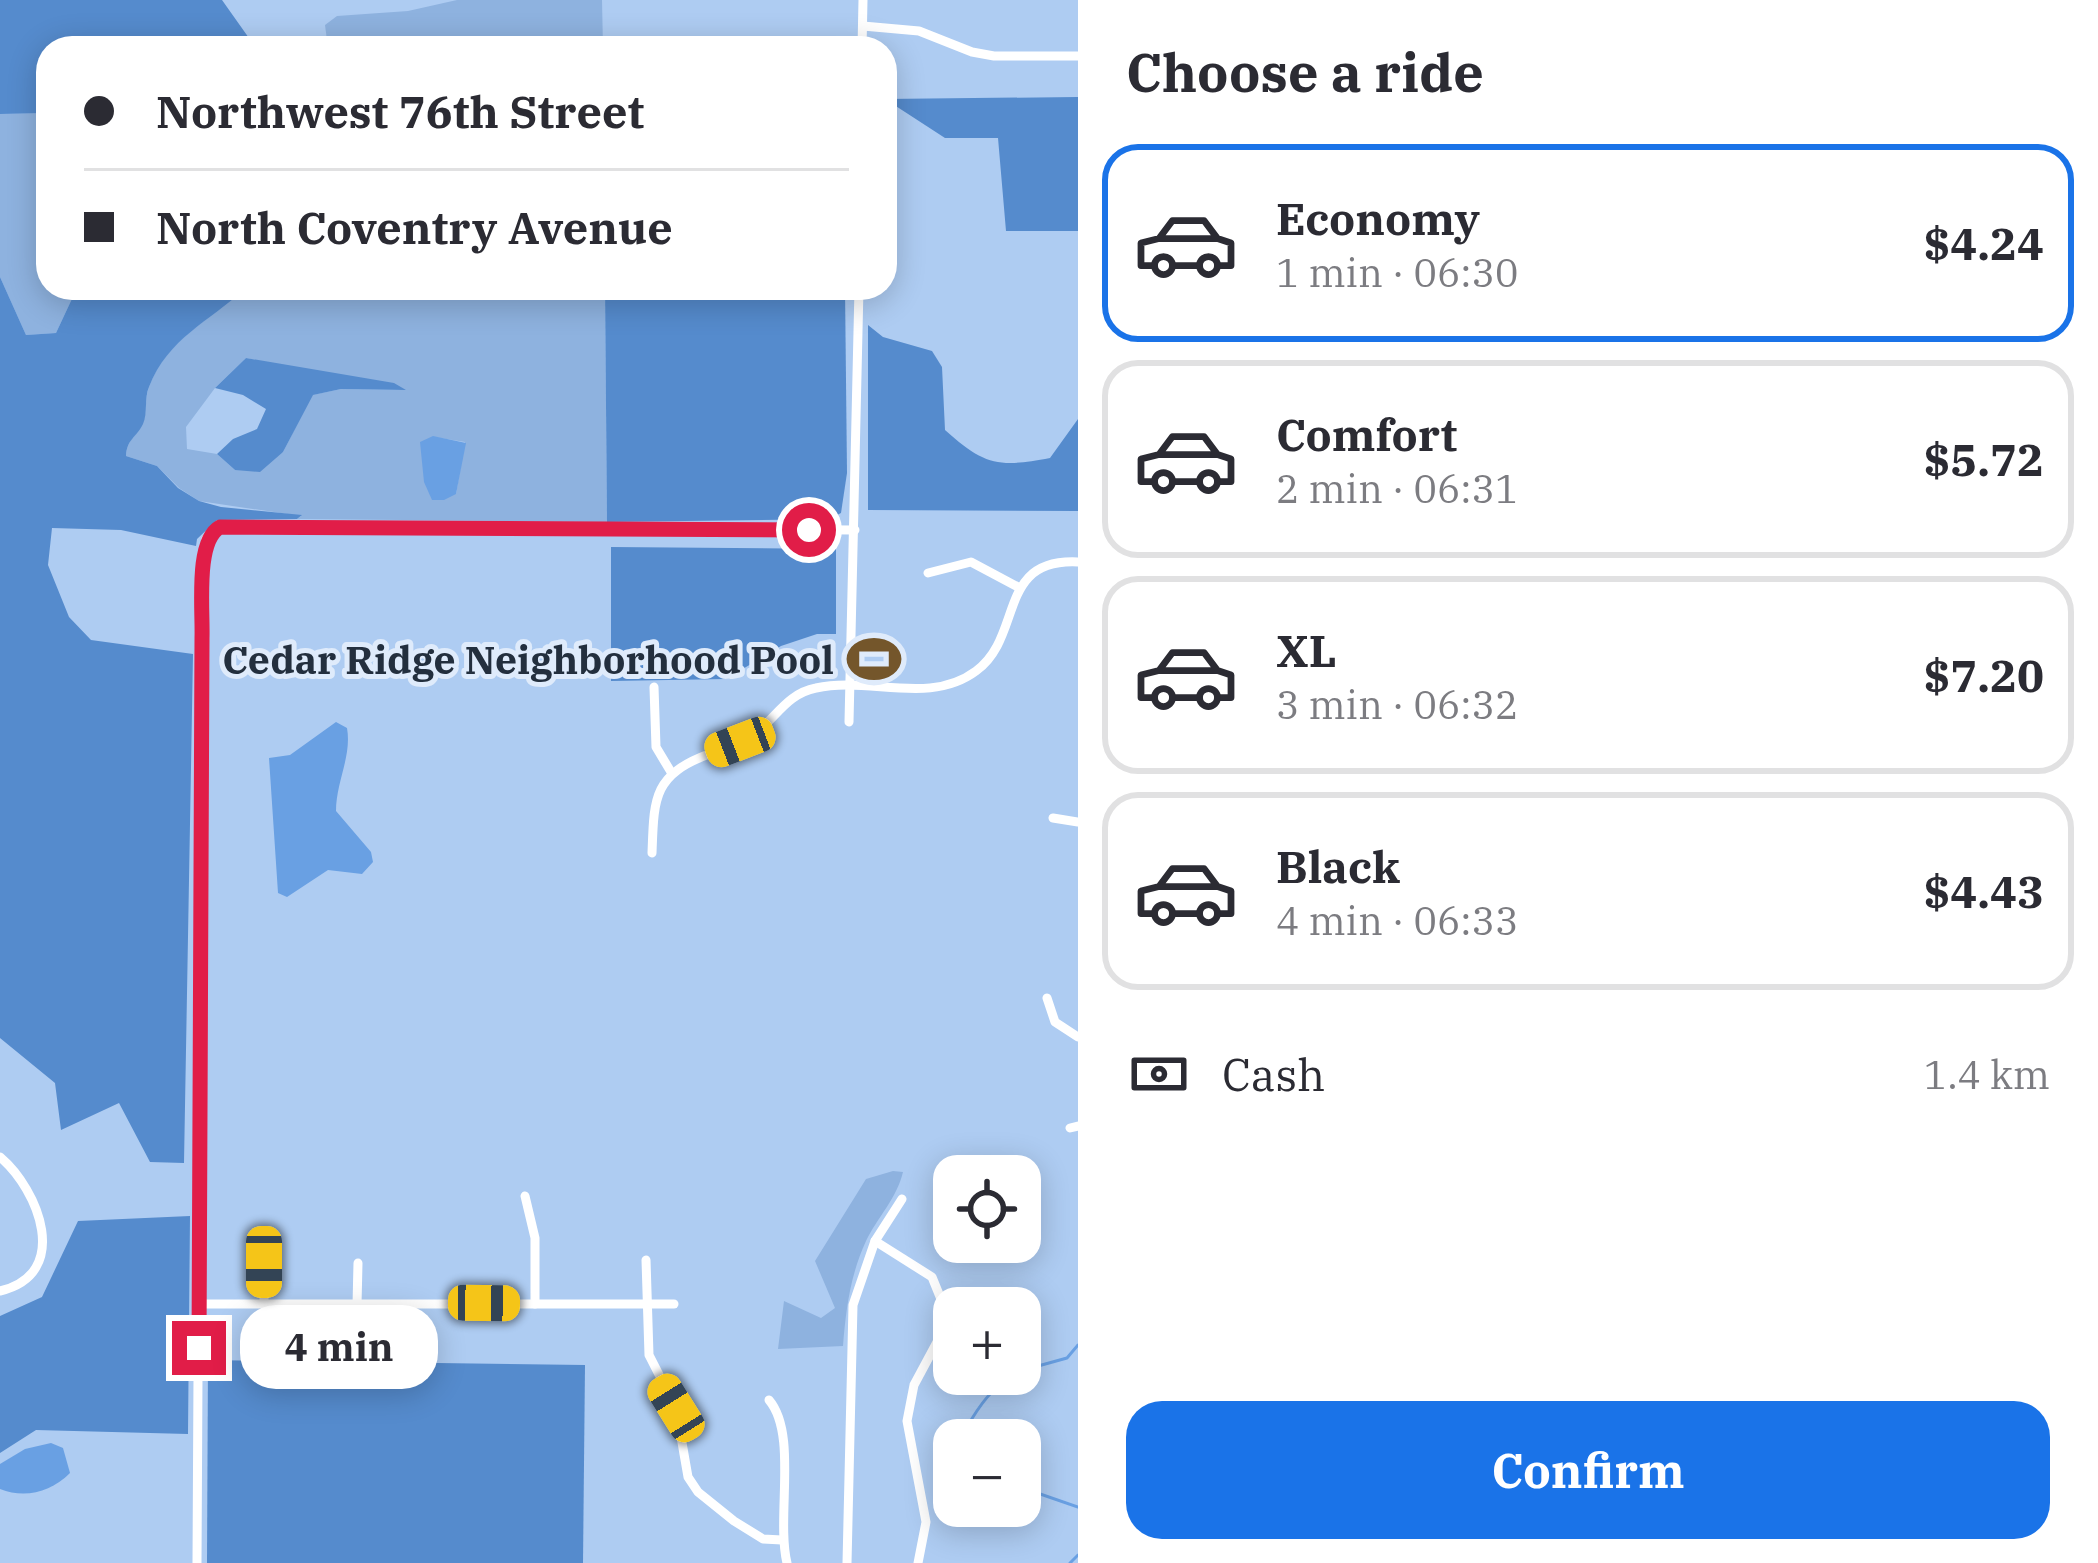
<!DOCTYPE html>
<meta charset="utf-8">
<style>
body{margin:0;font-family:"IBM Plex Serif",serif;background:#f7f7f7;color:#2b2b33;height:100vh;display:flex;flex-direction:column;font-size:45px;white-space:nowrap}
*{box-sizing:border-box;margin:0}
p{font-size:39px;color:#7c7c81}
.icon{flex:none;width:66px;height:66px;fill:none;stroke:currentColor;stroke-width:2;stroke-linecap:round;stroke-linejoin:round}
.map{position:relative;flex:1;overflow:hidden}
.panel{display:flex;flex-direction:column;background:#fff;width:1020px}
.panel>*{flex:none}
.banner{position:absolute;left:36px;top:36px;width:861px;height:264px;border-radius:36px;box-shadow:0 6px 30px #0003;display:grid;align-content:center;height:264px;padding:0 48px;background:#fff}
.controls{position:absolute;left:933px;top:1155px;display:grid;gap:24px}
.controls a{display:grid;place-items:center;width:108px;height:108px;border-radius:24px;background:#fff;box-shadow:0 6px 30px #0003;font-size:60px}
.end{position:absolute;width:54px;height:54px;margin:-27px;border:15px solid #e11d48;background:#fff;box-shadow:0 0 0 6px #fff}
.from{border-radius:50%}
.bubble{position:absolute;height:84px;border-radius:36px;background:#fff;box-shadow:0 6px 30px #0003;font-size:39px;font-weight:700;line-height:84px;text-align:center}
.car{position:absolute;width:36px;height:72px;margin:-36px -18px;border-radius:15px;box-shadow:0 0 9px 3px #0007;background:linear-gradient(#f5c518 24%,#345 0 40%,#f5c518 0 76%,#345 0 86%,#f5c518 0)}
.banner b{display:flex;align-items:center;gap:42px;height:114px;font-size:45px}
.banner b+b{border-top:3px solid #e1e1e2}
.banner i{width:30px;height:30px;background:#2b2b33}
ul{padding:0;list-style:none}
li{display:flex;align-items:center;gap:36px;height:198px;margin:0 24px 18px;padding:0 24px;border:6px solid #e1e1e2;border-radius:36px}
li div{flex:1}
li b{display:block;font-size:45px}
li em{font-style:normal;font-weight:700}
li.active{border-color:#1a73e8}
li>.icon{width:108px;height:108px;stroke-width:1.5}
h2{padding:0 48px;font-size:54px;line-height:144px}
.pay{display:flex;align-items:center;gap:30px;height:132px;padding:0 48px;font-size:45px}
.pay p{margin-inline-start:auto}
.button{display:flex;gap:24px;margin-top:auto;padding:24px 48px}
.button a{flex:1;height:138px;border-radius:36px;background:#1a73e8;color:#fff;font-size:48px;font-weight:700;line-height:138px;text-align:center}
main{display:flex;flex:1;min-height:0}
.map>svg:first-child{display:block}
</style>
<main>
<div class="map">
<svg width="1078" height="1563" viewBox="0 0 1078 1563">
<rect width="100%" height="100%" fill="#aeccf2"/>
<g fill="#8eb2df" fill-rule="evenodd">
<path d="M457,0H602L603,48H328L325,25L337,16L408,11Z"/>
<path d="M48,113V288H77L56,333L26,335L0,277V114Z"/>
<path d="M246,288H605L607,522L297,519L301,516L199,501L179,488L157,466L126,456C127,440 135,438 142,424C148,414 144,399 149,387C167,338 209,322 246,288ZM246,358L403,390L341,389L312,395L283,452L235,470L217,454L187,449L186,427L215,388ZM434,437L465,442L456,494Z"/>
<path d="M893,1171L903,1172C897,1198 877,1218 866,1241C850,1276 846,1309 843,1346L778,1349L784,1301L821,1318L835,1308L815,1261L866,1179Z"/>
</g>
<g fill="#558bcd">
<path d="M0,0H222L256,48H48V113L0,114Z"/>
<path d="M1078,97V231H1006L998,138H945L885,99Z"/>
<path d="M0,277L26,335L56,333L77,288H246C209,322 168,338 149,387C144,398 148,413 143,424C136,438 127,439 126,456L157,466L178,488L199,501L221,507L302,515L297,519L217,520L197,539L196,546L121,530L52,528L48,565L69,617L91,640L193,654L184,1163L150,1162L119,1103L61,1130L55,1083L0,1038Z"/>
<path d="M605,288H845L847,473L841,513L829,519L607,522Z"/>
<path d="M868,325L883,337L932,351L942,367L945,430C984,465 998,468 1050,458L1078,419V511L868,510Z"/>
<path d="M246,358L394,383L406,390L341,389L313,395L283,452L260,472L235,470L217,454L233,439L257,429L266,409L243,395L215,388Z"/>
<path d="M611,547L836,549V634H817L781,646L726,679L611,681Z"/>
<path d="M190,1216L188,1434L36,1430L0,1453V1316L42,1297L78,1221Z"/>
<path d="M208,1360L585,1365L583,1563H207Z"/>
</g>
<g fill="#69a0e3">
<path d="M433,436L466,443L456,494L444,500H432L424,482L420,442Z"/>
<path d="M336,722L347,728C352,756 336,782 336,811L371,852L373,862L362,874L328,870L287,897L278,893L269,758L290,755Z"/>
<path d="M51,1443L63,1448L70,1473C51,1492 25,1499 0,1489V1464L25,1449Z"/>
</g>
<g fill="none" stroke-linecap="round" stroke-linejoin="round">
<g stroke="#69a0e3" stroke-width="3">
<path d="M1020,1371L1067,1358L1078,1345"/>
<path d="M971,1440L967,1427C979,1406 993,1386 1015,1374"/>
<path d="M1020,1487L1078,1507"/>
<path d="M1070,1563L1078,1555"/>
</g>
<g stroke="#fff" stroke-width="9">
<path d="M863,26L919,31L972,52L994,56H1078"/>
<path d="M862,48L863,0"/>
<path d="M928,573L971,562L1018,587"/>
<path d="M654,687L656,747L671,772"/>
<path d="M849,722L859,288"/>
<path d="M1053,818L1078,822"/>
<path d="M652,853C654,798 653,775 709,754C723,749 738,744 751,736C775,721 785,694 816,688C869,676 929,706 976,671C1024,636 996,558 1078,562"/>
<path d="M1047,998L1055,1022L1078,1037"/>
<path d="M1070,1128L1078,1126"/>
<path d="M0,1157C39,1190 72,1274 0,1291"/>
<path d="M525,1196L535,1238V1304"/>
<path d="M875,1241L932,1277L945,1309L943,1331L914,1385L907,1421L926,1522L918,1563"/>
<path d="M646,1260L649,1355L676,1408L688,1477L698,1492L734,1521L763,1539L782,1540"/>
<path d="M264,1262V1305"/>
<path d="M200,1304H674"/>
<path d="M356,1347L358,1263"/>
<path d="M769,1400C798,1434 776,1517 787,1563"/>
<path d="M197,1563L202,637L206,539L220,527L855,530"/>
<path d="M847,1563L853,1305L875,1241L902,1199"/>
</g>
</g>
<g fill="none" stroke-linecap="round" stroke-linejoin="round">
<path stroke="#e11d48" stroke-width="15" d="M199,1348L202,638C203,609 195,541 220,527L809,530"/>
</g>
<defs>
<symbol id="stadium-bare" viewBox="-9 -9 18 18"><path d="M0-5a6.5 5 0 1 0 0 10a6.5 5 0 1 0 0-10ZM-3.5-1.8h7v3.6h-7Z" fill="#74562b" stroke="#dfebfb" stroke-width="2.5" paint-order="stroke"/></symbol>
</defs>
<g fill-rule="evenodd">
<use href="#stadium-bare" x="836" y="621" width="76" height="76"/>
</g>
<g text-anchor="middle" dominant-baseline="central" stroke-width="10" stroke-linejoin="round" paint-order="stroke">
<g font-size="39" font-weight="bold" fill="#232f3e" stroke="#dfebfb" text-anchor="end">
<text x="834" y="659">Cedar Ridge Neighborhood Pool</text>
</g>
</g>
</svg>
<div class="controls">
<a><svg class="icon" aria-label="locate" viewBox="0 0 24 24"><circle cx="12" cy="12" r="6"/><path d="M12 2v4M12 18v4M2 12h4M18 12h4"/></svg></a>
<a>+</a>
<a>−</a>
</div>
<i class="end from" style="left:809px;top:530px"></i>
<i class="end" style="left:199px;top:1348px"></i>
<div class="bubble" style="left:240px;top:1305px;width:198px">4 min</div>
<i class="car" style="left:740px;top:742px;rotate:249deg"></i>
<i class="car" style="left:264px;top:1262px;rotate:180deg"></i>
<i class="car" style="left:484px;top:1303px;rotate:91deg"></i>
<i class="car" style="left:676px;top:1408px;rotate:328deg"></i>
<div class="banner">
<b><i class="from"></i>Northwest 76th Street</b>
<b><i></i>North Coventry Avenue</b>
</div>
</div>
<section class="panel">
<h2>Choose a ride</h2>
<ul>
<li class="active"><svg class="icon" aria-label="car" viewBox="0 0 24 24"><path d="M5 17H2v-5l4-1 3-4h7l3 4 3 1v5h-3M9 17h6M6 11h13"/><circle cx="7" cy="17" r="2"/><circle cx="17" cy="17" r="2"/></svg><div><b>Economy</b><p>1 min · 06:30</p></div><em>$4.24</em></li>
<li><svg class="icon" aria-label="car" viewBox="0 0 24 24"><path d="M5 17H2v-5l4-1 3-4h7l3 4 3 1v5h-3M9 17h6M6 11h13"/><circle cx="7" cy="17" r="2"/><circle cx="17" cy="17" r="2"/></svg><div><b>Comfort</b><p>2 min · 06:31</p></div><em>$5.72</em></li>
<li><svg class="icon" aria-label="car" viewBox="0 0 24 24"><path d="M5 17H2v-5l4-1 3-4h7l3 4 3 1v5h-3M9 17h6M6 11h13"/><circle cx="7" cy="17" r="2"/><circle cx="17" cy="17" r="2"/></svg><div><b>XL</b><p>3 min · 06:32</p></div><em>$7.20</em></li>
<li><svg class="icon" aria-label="car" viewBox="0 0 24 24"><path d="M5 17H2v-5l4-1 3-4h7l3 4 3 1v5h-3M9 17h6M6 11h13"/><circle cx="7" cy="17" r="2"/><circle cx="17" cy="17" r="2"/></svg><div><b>Black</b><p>4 min · 06:33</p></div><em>$4.43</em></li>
</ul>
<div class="pay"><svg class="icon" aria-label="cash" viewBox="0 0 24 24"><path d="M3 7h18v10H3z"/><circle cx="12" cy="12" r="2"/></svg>Cash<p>1.4 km</p></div>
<div class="button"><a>Confirm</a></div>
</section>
</main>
